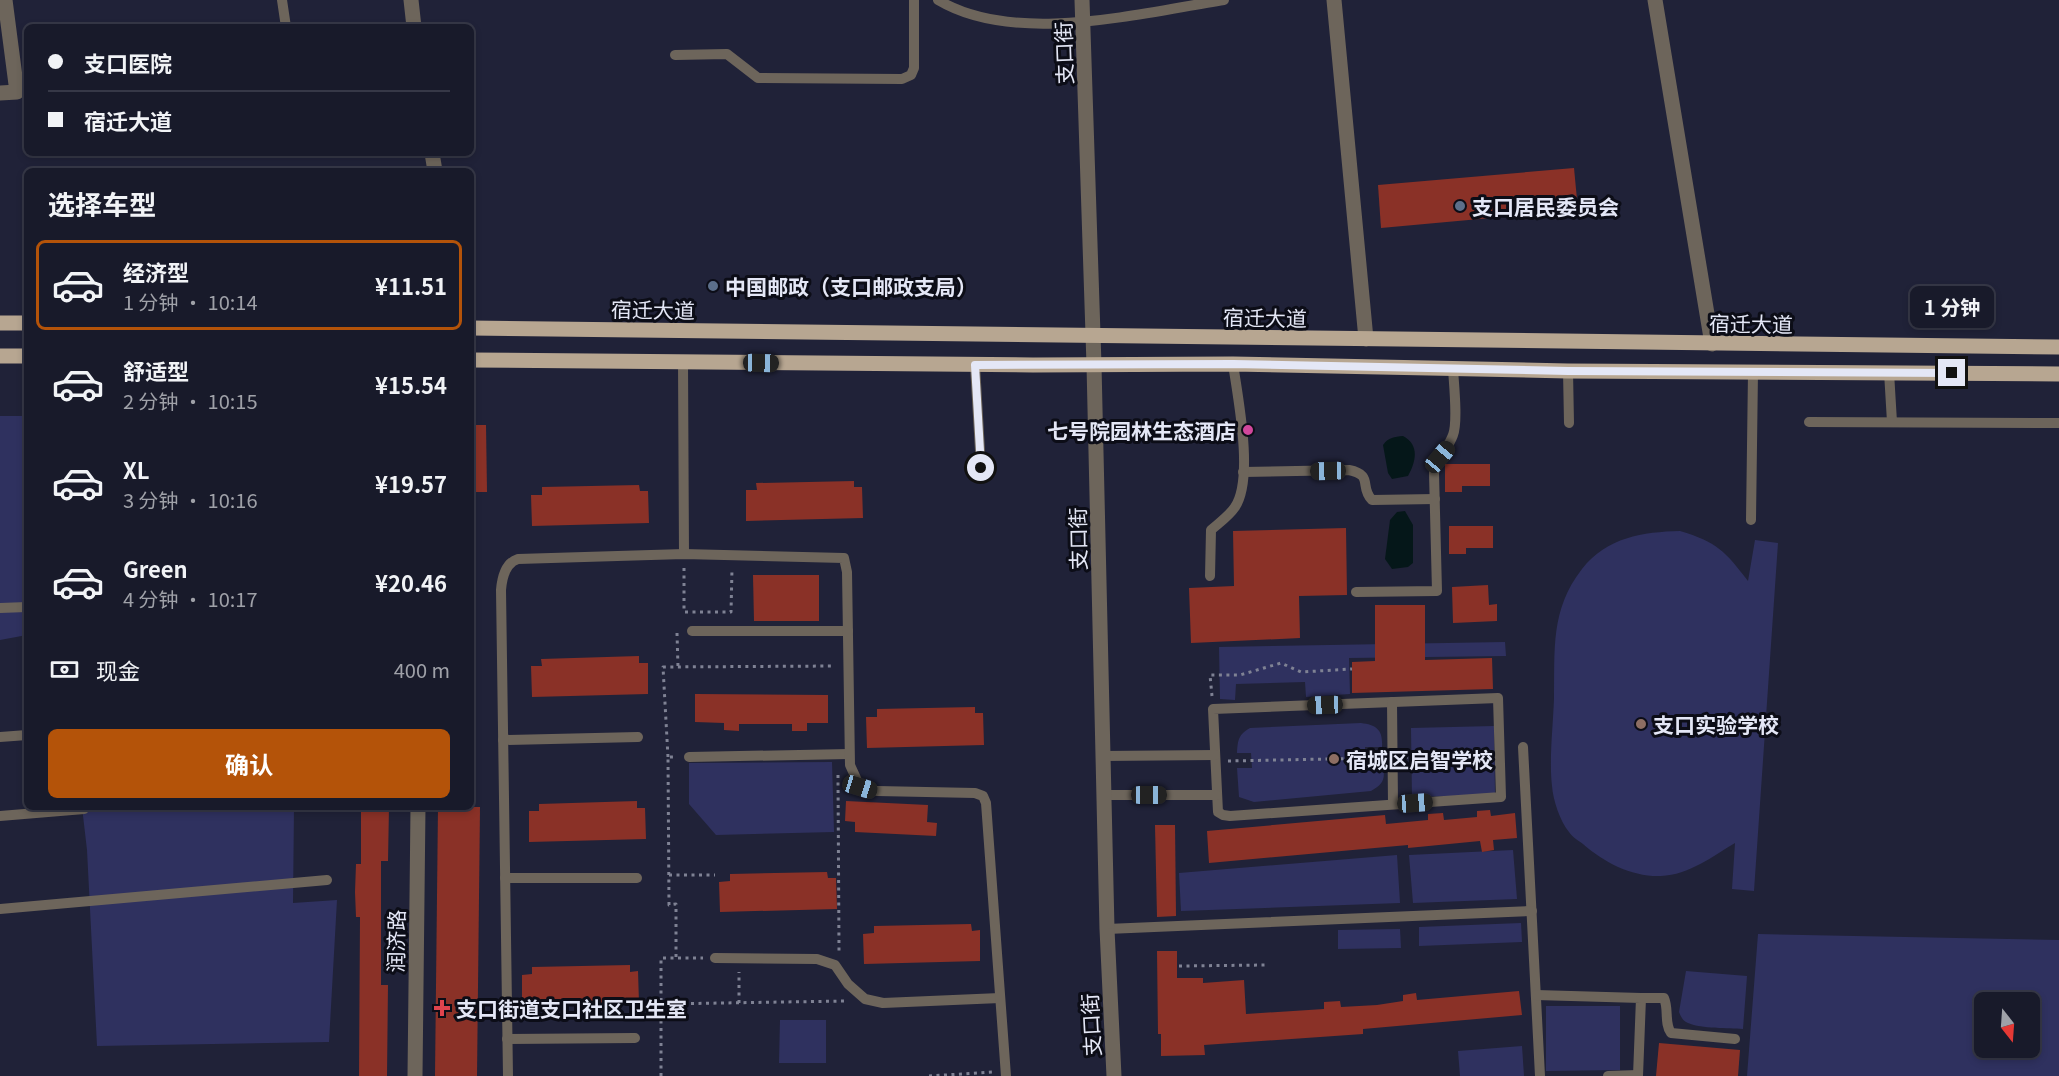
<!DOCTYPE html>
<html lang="zh">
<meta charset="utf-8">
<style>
body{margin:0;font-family:Georgia,"Noto Sans SC",serif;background:#212332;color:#f1f3f6;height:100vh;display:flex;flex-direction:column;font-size:22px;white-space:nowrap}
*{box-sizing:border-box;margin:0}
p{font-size:20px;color:#9fa1a8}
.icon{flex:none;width:33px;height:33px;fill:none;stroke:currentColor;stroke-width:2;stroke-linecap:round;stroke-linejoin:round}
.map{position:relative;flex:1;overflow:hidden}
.panel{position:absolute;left:24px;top:168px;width:450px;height:642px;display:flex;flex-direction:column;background:#181a2a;border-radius:9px;box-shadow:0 3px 9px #0003,0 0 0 2px #363847}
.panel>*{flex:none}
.top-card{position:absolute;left:24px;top:24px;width:450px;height:132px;border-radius:9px;box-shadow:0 3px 9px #0003,0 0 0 2px #363847;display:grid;align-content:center;height:132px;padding:0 24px;background:#181a2a}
.needle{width:39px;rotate:163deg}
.fabs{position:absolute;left:1974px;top:992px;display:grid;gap:12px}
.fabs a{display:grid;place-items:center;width:66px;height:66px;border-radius:9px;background:#181a2a;box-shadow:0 3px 9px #0003,0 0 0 2px #363847;font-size:30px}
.end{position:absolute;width:27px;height:27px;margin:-14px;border:8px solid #e4e7f6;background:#111;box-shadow:0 0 0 3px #111}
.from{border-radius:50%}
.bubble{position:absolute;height:42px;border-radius:9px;background:#181a2a;box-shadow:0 3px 9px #0003,0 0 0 2px #363847;font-size:20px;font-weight:700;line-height:42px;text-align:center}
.car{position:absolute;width:18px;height:36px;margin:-18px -9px;border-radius:8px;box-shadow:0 0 4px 2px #0007;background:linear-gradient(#222 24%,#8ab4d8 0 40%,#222 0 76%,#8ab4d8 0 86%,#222 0)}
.top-card b{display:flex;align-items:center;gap:21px;height:57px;font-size:22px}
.top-card b+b{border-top:2px solid #363847}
.top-card i{width:15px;height:15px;background:#f1f3f6}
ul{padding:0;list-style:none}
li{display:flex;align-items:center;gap:18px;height:90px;margin:0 12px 9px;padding:0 12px;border:3px solid transparent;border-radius:9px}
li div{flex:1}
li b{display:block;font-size:22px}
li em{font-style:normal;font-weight:700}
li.selected{border-color:#b45309}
li>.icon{width:54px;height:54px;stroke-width:1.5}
h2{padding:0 24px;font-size:27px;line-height:72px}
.pay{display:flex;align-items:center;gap:15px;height:66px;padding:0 24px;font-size:22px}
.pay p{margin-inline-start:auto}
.primary-button{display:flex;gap:12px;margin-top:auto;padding:12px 24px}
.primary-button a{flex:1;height:69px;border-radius:9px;background:#b45309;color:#fff;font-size:24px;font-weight:700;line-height:69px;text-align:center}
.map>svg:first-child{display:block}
</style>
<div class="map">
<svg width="2059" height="1076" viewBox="0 0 2059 1076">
<rect width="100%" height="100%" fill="#202238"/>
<g fill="#2f315f" fill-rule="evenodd">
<path d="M0,416H27V635L0,640Z"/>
<path d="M1680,531C1717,542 1725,551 1748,581L1755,540L1778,543L1754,891L1732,889L1735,843C1713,856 1689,875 1661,876C1632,877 1605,863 1583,844C1579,841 1572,837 1569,832C1560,821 1553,800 1552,786C1549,760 1553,726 1554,699C1555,650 1550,610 1582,569C1607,537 1643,532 1680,531Z"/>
<path d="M1505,642L1506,656L1349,658L1350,694L1306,697L1305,682L1236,684L1235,700L1220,699L1219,647Z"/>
<path d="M1361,723C1377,725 1383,730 1382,747H1365L1366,763L1382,764C1386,778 1384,784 1371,791L1254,802L1239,797L1237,768H1252L1251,753H1237C1238,740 1238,735 1250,728Z"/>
<path d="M1494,726L1495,795L1412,797L1411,728Z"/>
<path d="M832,762L834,832L716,835L689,804V763Z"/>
<path d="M82,807H294L293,903L337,900L329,1042L97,1046L87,850Z"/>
<path d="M1513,850L1517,899L1413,903L1409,855Z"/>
<path d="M1397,855L1400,903L1181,911L1179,873Z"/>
<path d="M1521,923L1522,942L1419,946V927Z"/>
<path d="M1400,929L1401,948L1338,949V930Z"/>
<path d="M1758,934L2059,940V1076H1747ZM1984,1002H2030V1047H1984Z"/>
<path d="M1686,971L1747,976L1743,1029C1728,1028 1702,1029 1688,1023C1683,1021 1681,1017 1679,1012Z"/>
<path d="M1546,1006H1620V1070L1546,1071Z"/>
<path d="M780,1020H826V1063H779Z"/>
<path d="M1522,1046L1524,1076H1460L1458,1051Z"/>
</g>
<g fill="#051719">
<path d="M1403,436C1420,445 1416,462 1408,476L1392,479L1388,473L1383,445C1389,437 1394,437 1403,436Z"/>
<path d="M1405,511L1413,525V563L1408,567L1392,569L1385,559L1390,520L1397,512Z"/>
</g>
<g fill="#8a3127">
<path d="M1574,168L1578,210L1381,228L1378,185Z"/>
<path d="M471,425H486L487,492H471Z"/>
<path d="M1445,464H1490V486H1462V492H1445Z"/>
<path d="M854,481V487H862L863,518L746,521V490H757L756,483Z"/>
<path d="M639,485L640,491H648L649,523L532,526L531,495H542V487Z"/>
<path d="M1449,526H1493V548H1466V554H1449Z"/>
<path d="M1346,528L1347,595L1299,596L1300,638L1191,643L1189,588L1234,586L1233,531Z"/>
<path d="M753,575H819V621H754Z"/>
<path d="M1488,585L1489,605L1497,604V621L1453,623L1452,587Z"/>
<path d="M1375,605H1425V660L1492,658L1493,689L1352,693V662L1375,661Z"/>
<path d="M639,656V663H648V694L532,697L531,666H542L541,659Z"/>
<path d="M695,694L828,695V723H807V731H792V724H739V731L724,730V723L695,722Z"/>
<path d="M975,707V713H983L984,745L867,748L866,717H877V709Z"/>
<path d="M637,801V808H645L646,839L529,842V811H539V804Z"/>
<path d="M846,801L928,805L927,822L937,823L936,836L855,832V822L845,821Z"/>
<path d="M361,807H389L388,861H381V985H388L387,1076H359L360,917H356L355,892L356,864H361Z"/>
<path d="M438,807H480L477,1076H435Z"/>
<path d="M1490,810L1491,816L1515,813L1517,838L1493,840L1494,850L1482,852L1480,841L1408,848V845L1209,863L1207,831L1385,815L1386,824L1428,820V814L1443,813L1444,820L1477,817V811Z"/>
<path d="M1155,825H1175L1176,916L1157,917Z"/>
<path d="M827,872L828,878H836L837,909L720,912L719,882L730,881V874Z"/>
<path d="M971,924L972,931L980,930V961L864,964L863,934L874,933V926Z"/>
<path d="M1157,951H1177V978H1203V983L1244,980L1246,1014L1324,1009V1002L1340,1001L1341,1007L1377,1005L1403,1001V995L1416,993L1417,1000L1519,991L1522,1015L1363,1029V1034L1204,1045L1205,1055L1161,1056V1034H1158Z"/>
<path d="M630,965V972L638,971L639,1003L522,1006V975L532,974V967Z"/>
<path d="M1659,1043L1740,1050L1738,1076H1656Z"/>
</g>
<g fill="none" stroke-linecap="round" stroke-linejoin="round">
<g stroke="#7f8294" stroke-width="3" stroke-dasharray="3 4.5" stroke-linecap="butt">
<path d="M684,568V612H731L732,569"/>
<path d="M677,633L678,667"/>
<path d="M1212,696L1210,675H1240L1281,663L1301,672L1352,669"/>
<path d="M668,757L663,667L835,666"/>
<path d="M1405,757L1486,755"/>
<path d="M1228,761L1378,758"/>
<path d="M838,775L839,951"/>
<path d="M669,875H715"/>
<path d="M676,957V904L669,905L668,757H677"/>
<path d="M1179,966L1266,965"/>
<path d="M739,1003V972"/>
<path d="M661,1004L845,1001"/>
<path d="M661,1076V958H703"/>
<path d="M929,1076L993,1072"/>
</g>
<g stroke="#6d655b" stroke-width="10">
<path d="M282,0L286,27"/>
<path d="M938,0C1015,46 1140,13 1224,0"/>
<path d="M675,55L727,54L758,78L902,79L911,75L914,68V0"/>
<path d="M683,362L684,554"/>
<path d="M975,365L981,468"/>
<path d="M1568,371L1569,423"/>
<path d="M1889,372L1892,422"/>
<path d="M1809,422L2059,423"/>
<path d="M1243,472L1349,470C1374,475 1359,487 1372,500L1435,499"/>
<path d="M1751,520L1753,372"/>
<path d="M1210,576L1211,530C1219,523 1229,516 1235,507C1254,479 1238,398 1233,364"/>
<path d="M1356,592L1437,591L1434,473C1437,458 1448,449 1453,435C1458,422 1454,385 1453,369"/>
<path d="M0,608L27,607"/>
<path d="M692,631H848"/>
<path d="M1498,698L1501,797L1230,816L1223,815L1218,812L1213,709Z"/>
<path d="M1392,702L1393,804"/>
<path d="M0,737L27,735"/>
<path d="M503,740L638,737"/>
<path d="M1523,747L1540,1076"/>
<path d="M1103,756L1215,755"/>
<path d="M689,757L849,754"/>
<path d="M1104,795H1217"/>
<path d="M0,816L84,809"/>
<path d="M505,878H637"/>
<path d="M0,909L327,880"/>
<path d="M1107,929L1532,911"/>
<path d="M715,958L817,959L835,965L848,984L865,999L883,1003L1000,998"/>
<path d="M1536,995L1641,998L1638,1076"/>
<path d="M1641,998H1664C1669,1009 1664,1023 1671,1033L1735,1039"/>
<path d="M507,1039L635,1038"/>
<path d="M508,1076L501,590C502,578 505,563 518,559L684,554L844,558L847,572L850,765L860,787L877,791L975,793L983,796L986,803L1006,1076"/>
<path d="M1608,1076L1638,1075"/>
</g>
<g stroke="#6d655b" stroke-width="15">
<path d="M411,0L414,27"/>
<path d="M1334,0L1366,339"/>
<path d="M1655,0L1712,344"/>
<path d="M0,93L17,92L5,0"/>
<path d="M432,153L435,171"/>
<path d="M415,1076L418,807"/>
</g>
<path stroke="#6d655b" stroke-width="15" d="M1082,0L1094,365L1107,929L1114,1076"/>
<g stroke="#b7a691" stroke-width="15">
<path d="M0,323H27"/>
<path d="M471,328L2059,347"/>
<path d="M0,356H27"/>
<path d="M471,360L1033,365L1233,364L1568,371L2059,374"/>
</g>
</g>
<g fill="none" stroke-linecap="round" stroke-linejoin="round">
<path stroke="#e4e7f6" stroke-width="8" d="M981,468L975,365L1233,364L1568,371L1952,373"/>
</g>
<g fill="#5c6f8a" stroke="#0c0d17" stroke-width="2">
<circle cx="1460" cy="206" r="6"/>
<circle cx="713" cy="286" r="6"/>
</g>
<circle fill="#d1479c" stroke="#0c0d17" stroke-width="2" cx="1248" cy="430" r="6"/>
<g fill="#8d6e63" stroke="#0c0d17" stroke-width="2">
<circle cx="1641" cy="724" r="6"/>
<circle cx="1334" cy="759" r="6"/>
</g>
<path fill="#e0444e" stroke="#0c0d17" stroke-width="2" d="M439 999h6v6h6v6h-6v6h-6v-6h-6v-6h6z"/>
<g text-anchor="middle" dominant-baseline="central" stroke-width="6" stroke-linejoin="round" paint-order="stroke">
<g font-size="21" fill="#e4e7f6" stroke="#0c0d17">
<text transform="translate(1063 53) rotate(-92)">支口街</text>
<text transform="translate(653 309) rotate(1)">宿迁大道</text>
<text transform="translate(1265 317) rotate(1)">宿迁大道</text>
<text transform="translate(1751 323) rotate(1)">宿迁大道</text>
<text transform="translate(1077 539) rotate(-91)">支口街</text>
<text transform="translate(395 941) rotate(-89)">润济路</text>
<text transform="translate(1090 1025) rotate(-93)">支口街</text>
</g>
<g font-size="21" font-weight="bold" fill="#e4e7f6" stroke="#0c0d17" text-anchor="start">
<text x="1472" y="206">支口居民委员会</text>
<text x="725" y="286">中国邮政（支口邮政支局）</text>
<text x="1236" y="430" text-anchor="end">七号院园林生态酒店</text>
<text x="1653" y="724">支口实验学校</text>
<text x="1346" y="759">宿城区启智学校</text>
<text x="456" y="1008">支口街道支口社区卫生室</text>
</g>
</g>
</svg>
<div class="fabs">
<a><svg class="needle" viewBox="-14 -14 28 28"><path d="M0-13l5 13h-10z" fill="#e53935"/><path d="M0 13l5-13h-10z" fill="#9fa1a8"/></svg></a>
</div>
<i class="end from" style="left:981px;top:468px"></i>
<i class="end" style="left:1952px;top:373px"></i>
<div class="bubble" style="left:1910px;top:286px;width:84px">1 分钟</div>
<i class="car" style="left:761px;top:363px;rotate:91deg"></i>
<i class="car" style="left:1440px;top:457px;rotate:40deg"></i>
<i class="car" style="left:1328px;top:471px;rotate:269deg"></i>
<i class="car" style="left:1325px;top:705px;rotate:268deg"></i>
<i class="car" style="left:860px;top:787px;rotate:107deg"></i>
<i class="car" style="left:1149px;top:795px;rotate:90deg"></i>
<i class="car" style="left:1415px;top:803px;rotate:86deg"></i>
<div class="top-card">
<b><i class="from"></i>支口医院</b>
<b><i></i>宿迁大道</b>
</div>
<section class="panel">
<h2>选择车型</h2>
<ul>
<li class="selected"><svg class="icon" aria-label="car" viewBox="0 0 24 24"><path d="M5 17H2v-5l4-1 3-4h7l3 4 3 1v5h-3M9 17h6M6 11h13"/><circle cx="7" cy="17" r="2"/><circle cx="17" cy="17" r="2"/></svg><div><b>经济型</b><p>1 分钟 · 10:14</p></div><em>¥11.51</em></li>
<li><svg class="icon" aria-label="car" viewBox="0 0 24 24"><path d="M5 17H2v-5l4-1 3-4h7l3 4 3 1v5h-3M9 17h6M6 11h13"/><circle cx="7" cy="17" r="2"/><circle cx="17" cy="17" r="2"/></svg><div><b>舒适型</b><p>2 分钟 · 10:15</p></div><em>¥15.54</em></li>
<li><svg class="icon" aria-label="car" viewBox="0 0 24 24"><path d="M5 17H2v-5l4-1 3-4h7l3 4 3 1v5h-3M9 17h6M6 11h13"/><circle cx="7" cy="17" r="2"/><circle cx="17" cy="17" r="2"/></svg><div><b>XL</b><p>3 分钟 · 10:16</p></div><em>¥19.57</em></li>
<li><svg class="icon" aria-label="car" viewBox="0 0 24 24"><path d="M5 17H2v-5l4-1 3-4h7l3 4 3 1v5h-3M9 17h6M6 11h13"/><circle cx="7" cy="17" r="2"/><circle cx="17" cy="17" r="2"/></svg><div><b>Green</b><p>4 分钟 · 10:17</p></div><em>¥20.46</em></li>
</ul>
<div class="pay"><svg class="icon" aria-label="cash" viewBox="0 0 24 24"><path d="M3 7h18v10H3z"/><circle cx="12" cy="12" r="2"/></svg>现金<p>400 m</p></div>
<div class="primary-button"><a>确认</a></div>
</section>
</div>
